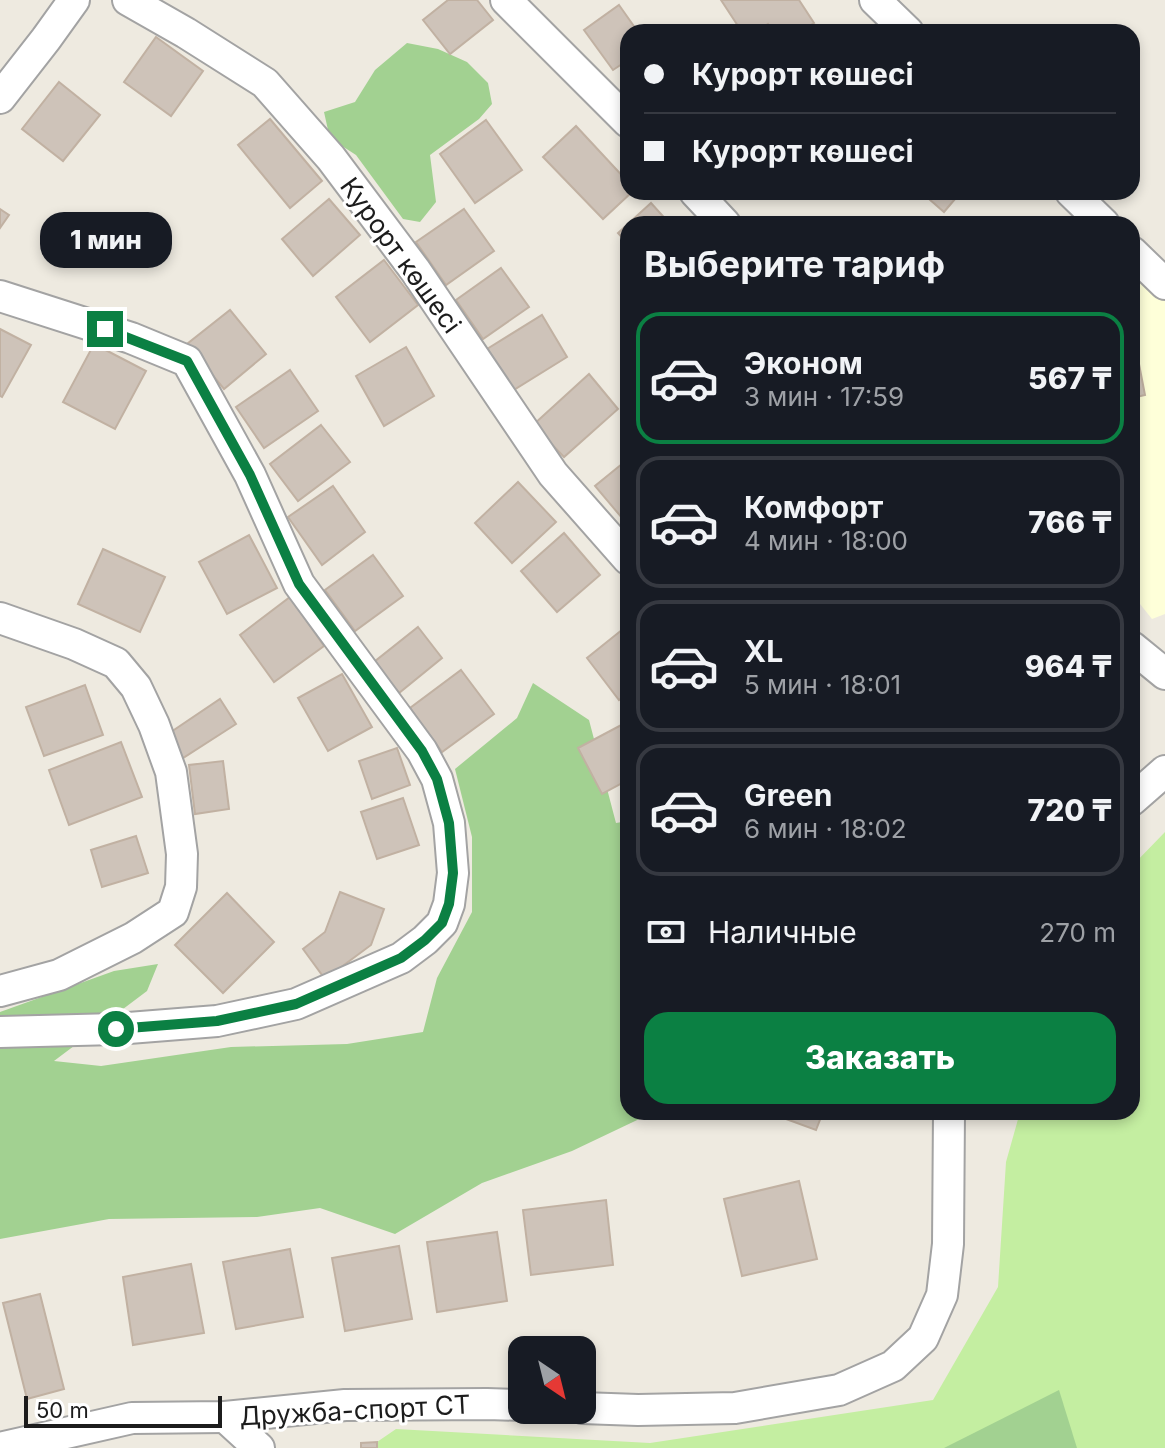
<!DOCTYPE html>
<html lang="ru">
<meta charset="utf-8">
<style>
body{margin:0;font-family:Inter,sans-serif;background:#20242c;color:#f1f3f6;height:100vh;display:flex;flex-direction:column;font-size:30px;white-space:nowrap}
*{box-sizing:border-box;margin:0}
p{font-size:26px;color:#9ea1a6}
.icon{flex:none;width:44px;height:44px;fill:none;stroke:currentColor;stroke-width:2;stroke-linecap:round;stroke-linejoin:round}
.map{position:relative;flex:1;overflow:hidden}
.drawer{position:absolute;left:620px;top:216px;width:520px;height:904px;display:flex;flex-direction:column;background:#171b24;border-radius:24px;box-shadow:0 4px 12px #0003}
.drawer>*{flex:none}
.banner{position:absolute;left:620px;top:24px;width:520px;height:176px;border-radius:24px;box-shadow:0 4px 12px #0003;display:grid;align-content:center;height:176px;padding:0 24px;background:#171b24}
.needle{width:52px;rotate:145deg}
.controls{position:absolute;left:508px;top:1336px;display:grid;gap:16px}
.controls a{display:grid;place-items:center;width:88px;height:88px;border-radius:16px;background:#171b24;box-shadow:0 4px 12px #0003;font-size:40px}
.scale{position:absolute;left:24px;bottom:20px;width:198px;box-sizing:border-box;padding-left:8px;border:4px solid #1c1c1c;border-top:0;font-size:22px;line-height:28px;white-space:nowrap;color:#1c1c1c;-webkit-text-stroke:6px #fff;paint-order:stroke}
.end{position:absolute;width:36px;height:36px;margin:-18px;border:10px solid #0b8043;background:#fff;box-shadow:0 0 0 4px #fff}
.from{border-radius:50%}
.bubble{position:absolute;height:56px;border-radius:24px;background:#171b24;box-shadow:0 4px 12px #0003;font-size:26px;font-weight:800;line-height:56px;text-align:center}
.banner b{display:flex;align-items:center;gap:28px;height:76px;font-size:30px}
.banner b+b{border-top:2px solid #363941}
.banner i{width:20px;height:20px;background:#f1f3f6}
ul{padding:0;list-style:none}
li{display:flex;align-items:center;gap:24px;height:132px;margin:0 16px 12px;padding:0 8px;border:4px solid #363941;border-radius:24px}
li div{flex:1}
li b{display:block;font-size:30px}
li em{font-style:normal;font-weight:800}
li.current{border-color:#0b8043}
li>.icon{width:72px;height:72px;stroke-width:1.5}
h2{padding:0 24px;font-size:36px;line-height:96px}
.pay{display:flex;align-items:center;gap:20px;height:88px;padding:0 24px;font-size:30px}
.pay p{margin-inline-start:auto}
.button{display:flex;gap:16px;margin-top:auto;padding:16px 24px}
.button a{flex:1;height:92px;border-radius:24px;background:#0b8043;color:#fff;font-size:32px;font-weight:800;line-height:92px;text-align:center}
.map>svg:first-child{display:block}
</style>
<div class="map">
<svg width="1165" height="1448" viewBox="0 0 1165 1448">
<rect width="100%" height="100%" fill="#eeeae0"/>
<path fill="#feffd9" d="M1132,263L1165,295V614L1152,619L1132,594Z"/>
<path fill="#c4eea1" d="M1165,832V1448H378L377,1442L396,1429L650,1443L933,1400L998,1287L1006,1162L1020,1112H1132V866Z"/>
<g fill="#a2d191">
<path d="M407,43L438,49L467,62L488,83L492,104L479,119L430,155L436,202L420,222L403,219L356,155L339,144L328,130L324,112L355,102L375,70Z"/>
<path d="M533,683L589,720L616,823L628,821V1112H654L572,1151L482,1183L395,1234L320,1208L257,1217L109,1219L0,1239V1012L114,971L158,964L147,991L54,1061L101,1066L231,1047L347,1044L423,1032L437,978L472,912V837L455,769L517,718Z"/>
<path d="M1059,1390L1077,1448H944Z"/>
</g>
<g fill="#cec3b9" stroke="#c1b1a2" stroke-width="2">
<path d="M448,0H477L493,20L450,54L423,20Z"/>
<path d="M721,0H799L814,23L800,32H773L768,24L756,32H742Z"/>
<path d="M619,5L638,32H628V60L613,70L584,30Z"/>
<path d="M156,37L203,71L171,116L124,82Z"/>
<path d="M59,82L100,115L63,161L22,129Z"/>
<path d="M270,119L322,181L290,208L238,145Z"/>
<path d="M486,120L522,170L475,203L440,154Z"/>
<path d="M576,126L628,182V192H632L603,219L543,157Z"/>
<path d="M921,192H961L944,212Z"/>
<path d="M329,199L360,235L313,276L282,239Z"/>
<path d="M651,203L670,224H628V244L618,233Z"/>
<path d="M0,209L9,215L0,228Z"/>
<path d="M464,209L494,251L446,285L416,242Z"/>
<path d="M384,260L418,305L370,342L336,297Z"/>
<path d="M501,268L529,307L483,339L456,300Z"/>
<path d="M230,310L266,354L224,389L187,344Z"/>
<path d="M542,315L567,357L512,391L487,349Z"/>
<path d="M1132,328L1145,395L1132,398Z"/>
<path d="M0,329L31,345L2,397L0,396Z"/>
<path d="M94,344L146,371L115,429L63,402Z"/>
<path d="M406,347L434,396L384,426L356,376Z"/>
<path d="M290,370L318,411L264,448L236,407Z"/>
<path d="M589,374L618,409L564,457L533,425Z"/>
<path d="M321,425L350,462L298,501L270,464Z"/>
<path d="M628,459V525L595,486Z"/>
<path d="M518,482L556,522L512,563L475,523Z"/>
<path d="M333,486L365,532L322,565L288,517Z"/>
<path d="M564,533L600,575L557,612L521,571Z"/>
<path d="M249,535L277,588L227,614L199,562Z"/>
<path d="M103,549L165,577L140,632L78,604Z"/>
<path d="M373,555L403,596L355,631L325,590Z"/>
<path d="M290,597L324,646L274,682L240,635Z"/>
<path d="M628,625V693L619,700L587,658Z"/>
<path d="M418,627L442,658L399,693L374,662Z"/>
<path d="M461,670L494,714L442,752L410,708Z"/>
<path d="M342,674L372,727L328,751L298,698Z"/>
<path d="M85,685L103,735L44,756L26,707Z"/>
<path d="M220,699L236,724L183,758L168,734Z"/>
<path d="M627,722L628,780L602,794L578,748Z"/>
<path d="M121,742L142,797L69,825L49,770Z"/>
<path d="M397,748L410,785L372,799L359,761Z"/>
<path d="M223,761L229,809L195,814L189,765Z"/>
<path d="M403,798L419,845L377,859L361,812Z"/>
<path d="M136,836L148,873L102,887L91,850Z"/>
<path d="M340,892L384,909L371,945L325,979L303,949L325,932Z"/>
<path d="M227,893L274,942L223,993L175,945Z"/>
<path d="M767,1112H823L816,1130Z"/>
<path d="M799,1181L817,1259L742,1276L724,1199Z"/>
<path d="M606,1200L613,1265L531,1275L523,1210Z"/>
<path d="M497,1232L507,1301L437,1312L427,1242Z"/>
<path d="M399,1246L412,1319L345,1331L332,1258Z"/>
<path d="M290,1249L303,1317L236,1329L223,1262Z"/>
<path d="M191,1264L204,1333L133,1345L123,1277Z"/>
<path d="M40,1294L64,1389L27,1399L3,1303Z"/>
<path d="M377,1442V1448H361V1443Z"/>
</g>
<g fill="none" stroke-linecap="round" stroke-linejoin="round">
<defs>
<g id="minor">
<path d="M128,0L186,33L265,83L331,158L415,270L553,474L628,559"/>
<path d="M506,0L628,122"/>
<path d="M875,0L908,32"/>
<path d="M0,98L46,39L74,0"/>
<path d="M695,192L725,224"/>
<path d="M1071,192L1104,224"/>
<path d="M1132,252L1165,284"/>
<path d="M0,296L131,338L187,361L250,475L299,584L422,751L437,779L449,823L453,873L449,904L442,923L425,940L401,958L296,1004L217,1021L116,1029L0,1032"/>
<path d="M0,618L74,644L116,663L136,687L154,725L171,772L182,854L181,887L173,912L133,938L59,975L0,991"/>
<path d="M1132,647L1165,674"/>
<path d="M1132,800L1165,771"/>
<path d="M582,1408L638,1410L735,1408L839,1390L893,1366L923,1338L942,1295L948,1244L949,1112"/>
<path d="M225,1417L259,1448"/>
<path d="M0,1448L132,1418L225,1417L345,1405L487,1404L522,1405"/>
</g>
</defs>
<use href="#minor" stroke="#a3a3a3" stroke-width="34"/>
<use href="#minor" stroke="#fff" stroke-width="30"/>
</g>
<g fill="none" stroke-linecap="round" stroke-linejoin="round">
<path stroke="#0b8043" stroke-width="10" d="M105,329L187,361L250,475L299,584L422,751L437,779L449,823L453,873L449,904L442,923L425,940L401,958L296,1004L217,1021L116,1029"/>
</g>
<g text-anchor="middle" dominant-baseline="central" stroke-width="6" stroke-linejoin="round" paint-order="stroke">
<g font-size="26" fill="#1c1c1c" stroke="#fff">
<text transform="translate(401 255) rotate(54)">Курорт көшесі</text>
<text transform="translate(355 1410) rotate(-3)">Дружба-спорт СТ</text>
</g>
</g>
</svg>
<div class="controls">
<a><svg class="needle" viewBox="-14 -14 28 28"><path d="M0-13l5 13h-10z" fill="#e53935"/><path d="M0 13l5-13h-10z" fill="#9ea1a6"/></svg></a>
</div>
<div class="scale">50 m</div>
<i class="end from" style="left:116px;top:1029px"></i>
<i class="end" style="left:105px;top:329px"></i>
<div class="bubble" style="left:40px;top:212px;width:132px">1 мин</div>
<div class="banner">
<b><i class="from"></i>Курорт көшесі</b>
<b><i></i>Курорт көшесі</b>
</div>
<section class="drawer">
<h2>Выберите тариф</h2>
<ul>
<li class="current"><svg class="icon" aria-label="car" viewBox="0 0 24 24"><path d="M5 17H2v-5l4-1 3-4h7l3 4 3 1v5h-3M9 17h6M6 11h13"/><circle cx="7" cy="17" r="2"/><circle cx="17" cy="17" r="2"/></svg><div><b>Эконом</b><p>3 мин · 17:59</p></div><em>567 ₸</em></li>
<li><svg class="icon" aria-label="car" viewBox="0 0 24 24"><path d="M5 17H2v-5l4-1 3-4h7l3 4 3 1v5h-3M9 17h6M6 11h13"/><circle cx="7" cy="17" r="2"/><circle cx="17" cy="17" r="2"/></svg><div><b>Комфорт</b><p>4 мин · 18:00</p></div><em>766 ₸</em></li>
<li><svg class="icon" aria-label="car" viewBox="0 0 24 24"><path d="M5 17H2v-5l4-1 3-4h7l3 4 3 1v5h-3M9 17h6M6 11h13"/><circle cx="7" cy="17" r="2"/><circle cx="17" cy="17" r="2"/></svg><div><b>XL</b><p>5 мин · 18:01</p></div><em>964 ₸</em></li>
<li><svg class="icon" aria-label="car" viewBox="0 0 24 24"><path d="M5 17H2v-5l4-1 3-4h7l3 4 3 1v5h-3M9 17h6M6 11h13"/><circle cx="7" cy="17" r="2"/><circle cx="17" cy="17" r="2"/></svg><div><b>Green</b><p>6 мин · 18:02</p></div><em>720 ₸</em></li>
</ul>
<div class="pay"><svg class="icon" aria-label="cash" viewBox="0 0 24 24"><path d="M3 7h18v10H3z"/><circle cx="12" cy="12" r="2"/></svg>Наличные<p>270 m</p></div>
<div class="button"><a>Заказать</a></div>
</section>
</div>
